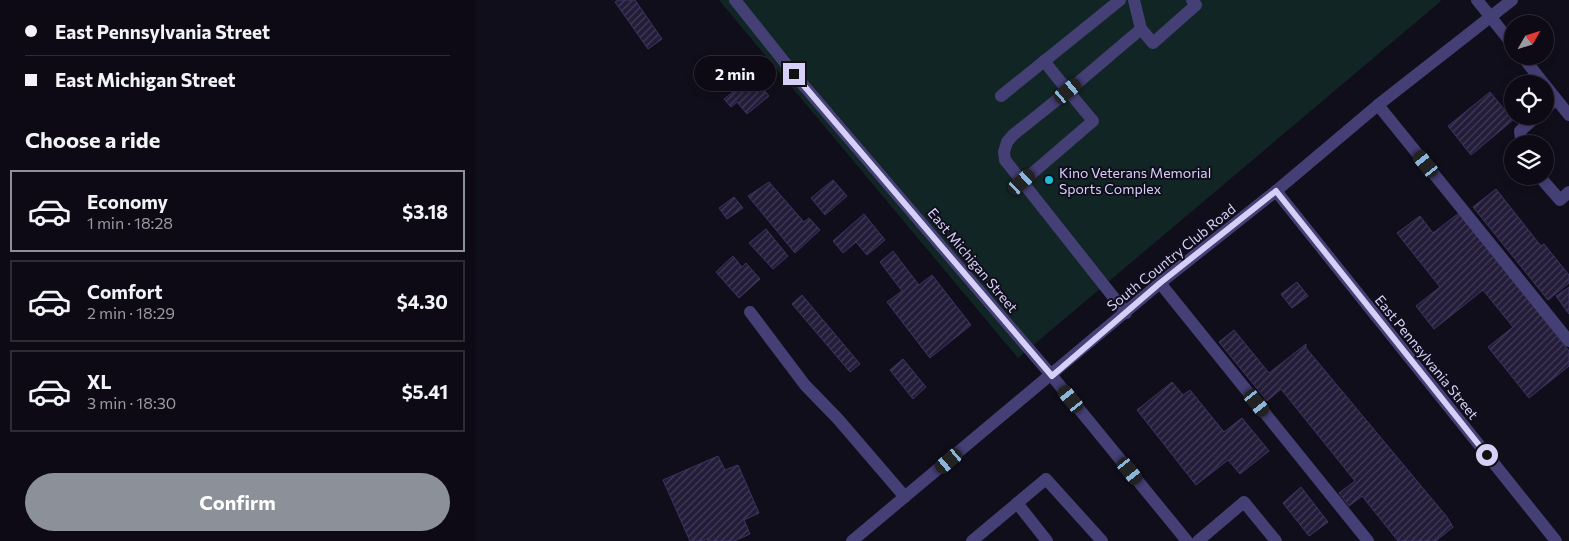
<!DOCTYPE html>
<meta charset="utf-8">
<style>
body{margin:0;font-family:Commissioner,sans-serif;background:#1b1822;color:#f1f3f6;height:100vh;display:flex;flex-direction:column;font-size:19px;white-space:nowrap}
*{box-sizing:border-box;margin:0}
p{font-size:16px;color:#9a9aa0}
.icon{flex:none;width:28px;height:28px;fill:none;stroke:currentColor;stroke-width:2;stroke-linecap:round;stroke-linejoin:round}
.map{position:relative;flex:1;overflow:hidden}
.sheet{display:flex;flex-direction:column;background:#0d0a15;width:475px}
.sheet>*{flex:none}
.banner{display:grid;align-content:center;height:110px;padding:0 25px;background:#0d0a15}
.needle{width:32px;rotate:51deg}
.buttons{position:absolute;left:1029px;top:15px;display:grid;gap:10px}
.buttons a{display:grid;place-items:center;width:50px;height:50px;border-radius:50%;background:#0d0a15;box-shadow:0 2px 8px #0003,0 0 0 1px #2d2b34;font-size:25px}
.end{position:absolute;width:22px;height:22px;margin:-11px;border:6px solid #d6d0f8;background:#111;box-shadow:0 0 0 2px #111}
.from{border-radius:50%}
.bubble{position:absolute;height:35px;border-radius:18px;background:#0d0a15;box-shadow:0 2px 8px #0003,0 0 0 1px #2d2b34;font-size:16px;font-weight:700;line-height:35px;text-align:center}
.car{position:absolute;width:15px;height:30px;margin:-15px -8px;border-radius:6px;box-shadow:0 0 4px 1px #0007;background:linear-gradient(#222 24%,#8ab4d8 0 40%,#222 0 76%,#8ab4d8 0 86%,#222 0)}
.banner b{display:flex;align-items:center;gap:18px;height:48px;font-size:19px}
.banner b+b{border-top:1px solid #2d2b34}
.banner i{width:12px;height:12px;background:#f1f3f6}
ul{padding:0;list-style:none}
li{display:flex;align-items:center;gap:15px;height:82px;margin:0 10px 8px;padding:0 15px;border:2px solid #2d2b34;border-radius:0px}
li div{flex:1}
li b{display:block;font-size:19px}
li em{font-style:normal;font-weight:700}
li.current{border-color:#8c9099}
li>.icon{width:45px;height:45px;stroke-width:1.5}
h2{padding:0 25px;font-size:22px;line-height:60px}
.button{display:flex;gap:10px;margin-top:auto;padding:10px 25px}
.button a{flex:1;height:58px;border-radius:30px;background:#8c9099;color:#fff;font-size:20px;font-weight:700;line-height:58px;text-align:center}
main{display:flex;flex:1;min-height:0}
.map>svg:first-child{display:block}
</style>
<main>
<section class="sheet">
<div class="banner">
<b><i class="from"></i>East Pennsylvania Street</b>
<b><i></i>East Michigan Street</b>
</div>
<h2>Choose a ride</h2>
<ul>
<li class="current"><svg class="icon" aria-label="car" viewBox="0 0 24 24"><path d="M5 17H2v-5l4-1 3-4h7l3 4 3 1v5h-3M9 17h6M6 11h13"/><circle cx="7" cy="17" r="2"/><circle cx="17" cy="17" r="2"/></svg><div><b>Economy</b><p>1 min · 18:28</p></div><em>$3.18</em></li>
<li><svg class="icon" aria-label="car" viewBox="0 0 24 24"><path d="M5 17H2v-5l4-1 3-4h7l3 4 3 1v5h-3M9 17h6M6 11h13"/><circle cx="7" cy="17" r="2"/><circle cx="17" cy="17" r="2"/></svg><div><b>Comfort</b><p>2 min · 18:29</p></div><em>$4.30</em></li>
<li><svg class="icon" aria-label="car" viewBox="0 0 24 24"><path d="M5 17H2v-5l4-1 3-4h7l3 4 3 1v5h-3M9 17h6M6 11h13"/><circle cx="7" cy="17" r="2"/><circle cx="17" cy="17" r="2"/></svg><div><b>XL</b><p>3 min · 18:30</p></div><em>$5.41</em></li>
</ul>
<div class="button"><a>Confirm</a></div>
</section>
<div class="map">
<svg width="1094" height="541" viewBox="0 0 1094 541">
<defs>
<pattern id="building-hatch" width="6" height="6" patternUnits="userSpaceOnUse" patternTransform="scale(1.25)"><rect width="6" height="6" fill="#241d3a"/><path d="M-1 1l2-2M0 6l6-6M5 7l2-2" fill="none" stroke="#433d57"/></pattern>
</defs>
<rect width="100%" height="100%" fill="#110e1c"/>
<path fill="#122525" d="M244,0H965L966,1L543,358Z"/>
<g fill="url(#building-hatch)" stroke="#3e3263">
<path d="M143,0H160L187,39L173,49L140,2Z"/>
<path d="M278,76L294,96L272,114L262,102L256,107L249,99Z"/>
<path d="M1015,92L1038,120L996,155L973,126Z"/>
<path d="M358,180L372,196L350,215L336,198Z"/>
<path d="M294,182L329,222L334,218L345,230L320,253L273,196Z"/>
<path d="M1021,189L1066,246L1069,244L1094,275V283L1073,300L998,207Z"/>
<path d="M259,197L268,208L252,219L244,208Z"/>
<path d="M984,213L1094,351V366L1054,398L1013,347L1038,327L1008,290L959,329L941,306L965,287L922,233L945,216L958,233Z"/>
<path d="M389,214L410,240L392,255L381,242L368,253L358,241Z"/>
<path d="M291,229L313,256L298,269L274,243Z"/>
<path d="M418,251L444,285L457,275L496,325L455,358L412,302L427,291L405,262Z"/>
<path d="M258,256L267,267L271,263L285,279L264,298L241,272Z"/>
<path d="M822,282L833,296L817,308L806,294Z"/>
<path d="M1094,287V314L1081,296Z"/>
<path d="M327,295L385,364L375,372L317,304Z"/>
<path d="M759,330L794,373L831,344V348L972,517L978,527L961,541H923L887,496L874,506L864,493L880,481L806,389L792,401L744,342Z"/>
<path d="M428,359L451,387L438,399L415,370Z"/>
<path d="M697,382L708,395L715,390L749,432L767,418L794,451L765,474L753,460L721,485L662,410Z"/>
<path d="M243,456L250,470L263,465L284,513L269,520L275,534L259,541H233L232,539L227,541H215L188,480Z"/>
<path d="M826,487L853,522L834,536L808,503Z"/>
</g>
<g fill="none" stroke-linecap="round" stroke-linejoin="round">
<g stroke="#443f75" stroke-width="12">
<path d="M260,0L319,74L577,376L712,541"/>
<path d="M659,0L666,29"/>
<path d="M1002,0L1038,45"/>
<path d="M1047,56L1069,84"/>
<path d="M569,61L593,91L666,29L678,43L721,5L717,0"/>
<path d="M1070,85L1094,115"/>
<path d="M526,96L645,0"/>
<path d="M903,105L1094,341"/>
<path d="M1070,109L1081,99"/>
<path d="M1047,144L1045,131L1062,116"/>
<path d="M1064,176L1085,200L1094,192"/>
<path d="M547,182L618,121L593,91L538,135L532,142L529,152L530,160L651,313"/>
<path d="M801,191L1081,541"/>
<path d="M685,283L893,541"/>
<path d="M275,312L330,385L363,419L430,497"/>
<path d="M542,503L572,541"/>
<path d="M377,541L685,283L801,191L903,105L1037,0"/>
<path d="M497,541L571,479L627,541"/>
<path d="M723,541L769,502L801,541"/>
</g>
</g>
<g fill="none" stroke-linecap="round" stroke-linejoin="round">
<path stroke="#d6d0f8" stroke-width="6" d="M319,74L577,376L685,283L801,191L1012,455"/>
</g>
<circle fill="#1ebdd6" stroke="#110e1c" stroke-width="2" cx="574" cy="180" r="5"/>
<g text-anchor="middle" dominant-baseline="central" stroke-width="4" stroke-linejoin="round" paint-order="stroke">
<g font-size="14" fill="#d6d0f8" stroke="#110e1c" text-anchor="start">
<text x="584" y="172">Kino Veterans Memorial<tspan x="584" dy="16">Sports Complex</tspan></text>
</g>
<g font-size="14" fill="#d6d0f8" stroke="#110e1c">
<text transform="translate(696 257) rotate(-39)">South Country Club Road</text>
<text transform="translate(498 260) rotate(50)">East Michigan Street</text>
<text transform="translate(952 357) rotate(51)">East Pennsylvania Street</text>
</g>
</g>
</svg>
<div class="buttons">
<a><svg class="needle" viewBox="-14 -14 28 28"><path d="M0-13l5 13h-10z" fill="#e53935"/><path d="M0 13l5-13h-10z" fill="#9a9aa0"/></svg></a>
<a><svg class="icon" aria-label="locate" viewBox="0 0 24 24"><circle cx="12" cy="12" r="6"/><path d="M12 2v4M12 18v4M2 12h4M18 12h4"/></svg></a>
<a><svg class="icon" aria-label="layers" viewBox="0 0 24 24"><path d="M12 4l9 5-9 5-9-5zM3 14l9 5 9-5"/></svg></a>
</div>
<i class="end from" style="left:1012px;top:455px"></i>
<i class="end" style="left:319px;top:74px"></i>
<div class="bubble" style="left:219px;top:56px;width:82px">2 min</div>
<i class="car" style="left:593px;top:91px;rotate:50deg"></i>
<i class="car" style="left:951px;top:164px;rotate:321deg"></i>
<i class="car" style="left:547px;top:182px;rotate:48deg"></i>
<i class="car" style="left:596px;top:399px;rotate:321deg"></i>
<i class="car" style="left:782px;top:403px;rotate:141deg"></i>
<i class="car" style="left:474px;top:461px;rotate:230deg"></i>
<i class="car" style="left:655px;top:471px;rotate:141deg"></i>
</div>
</main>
